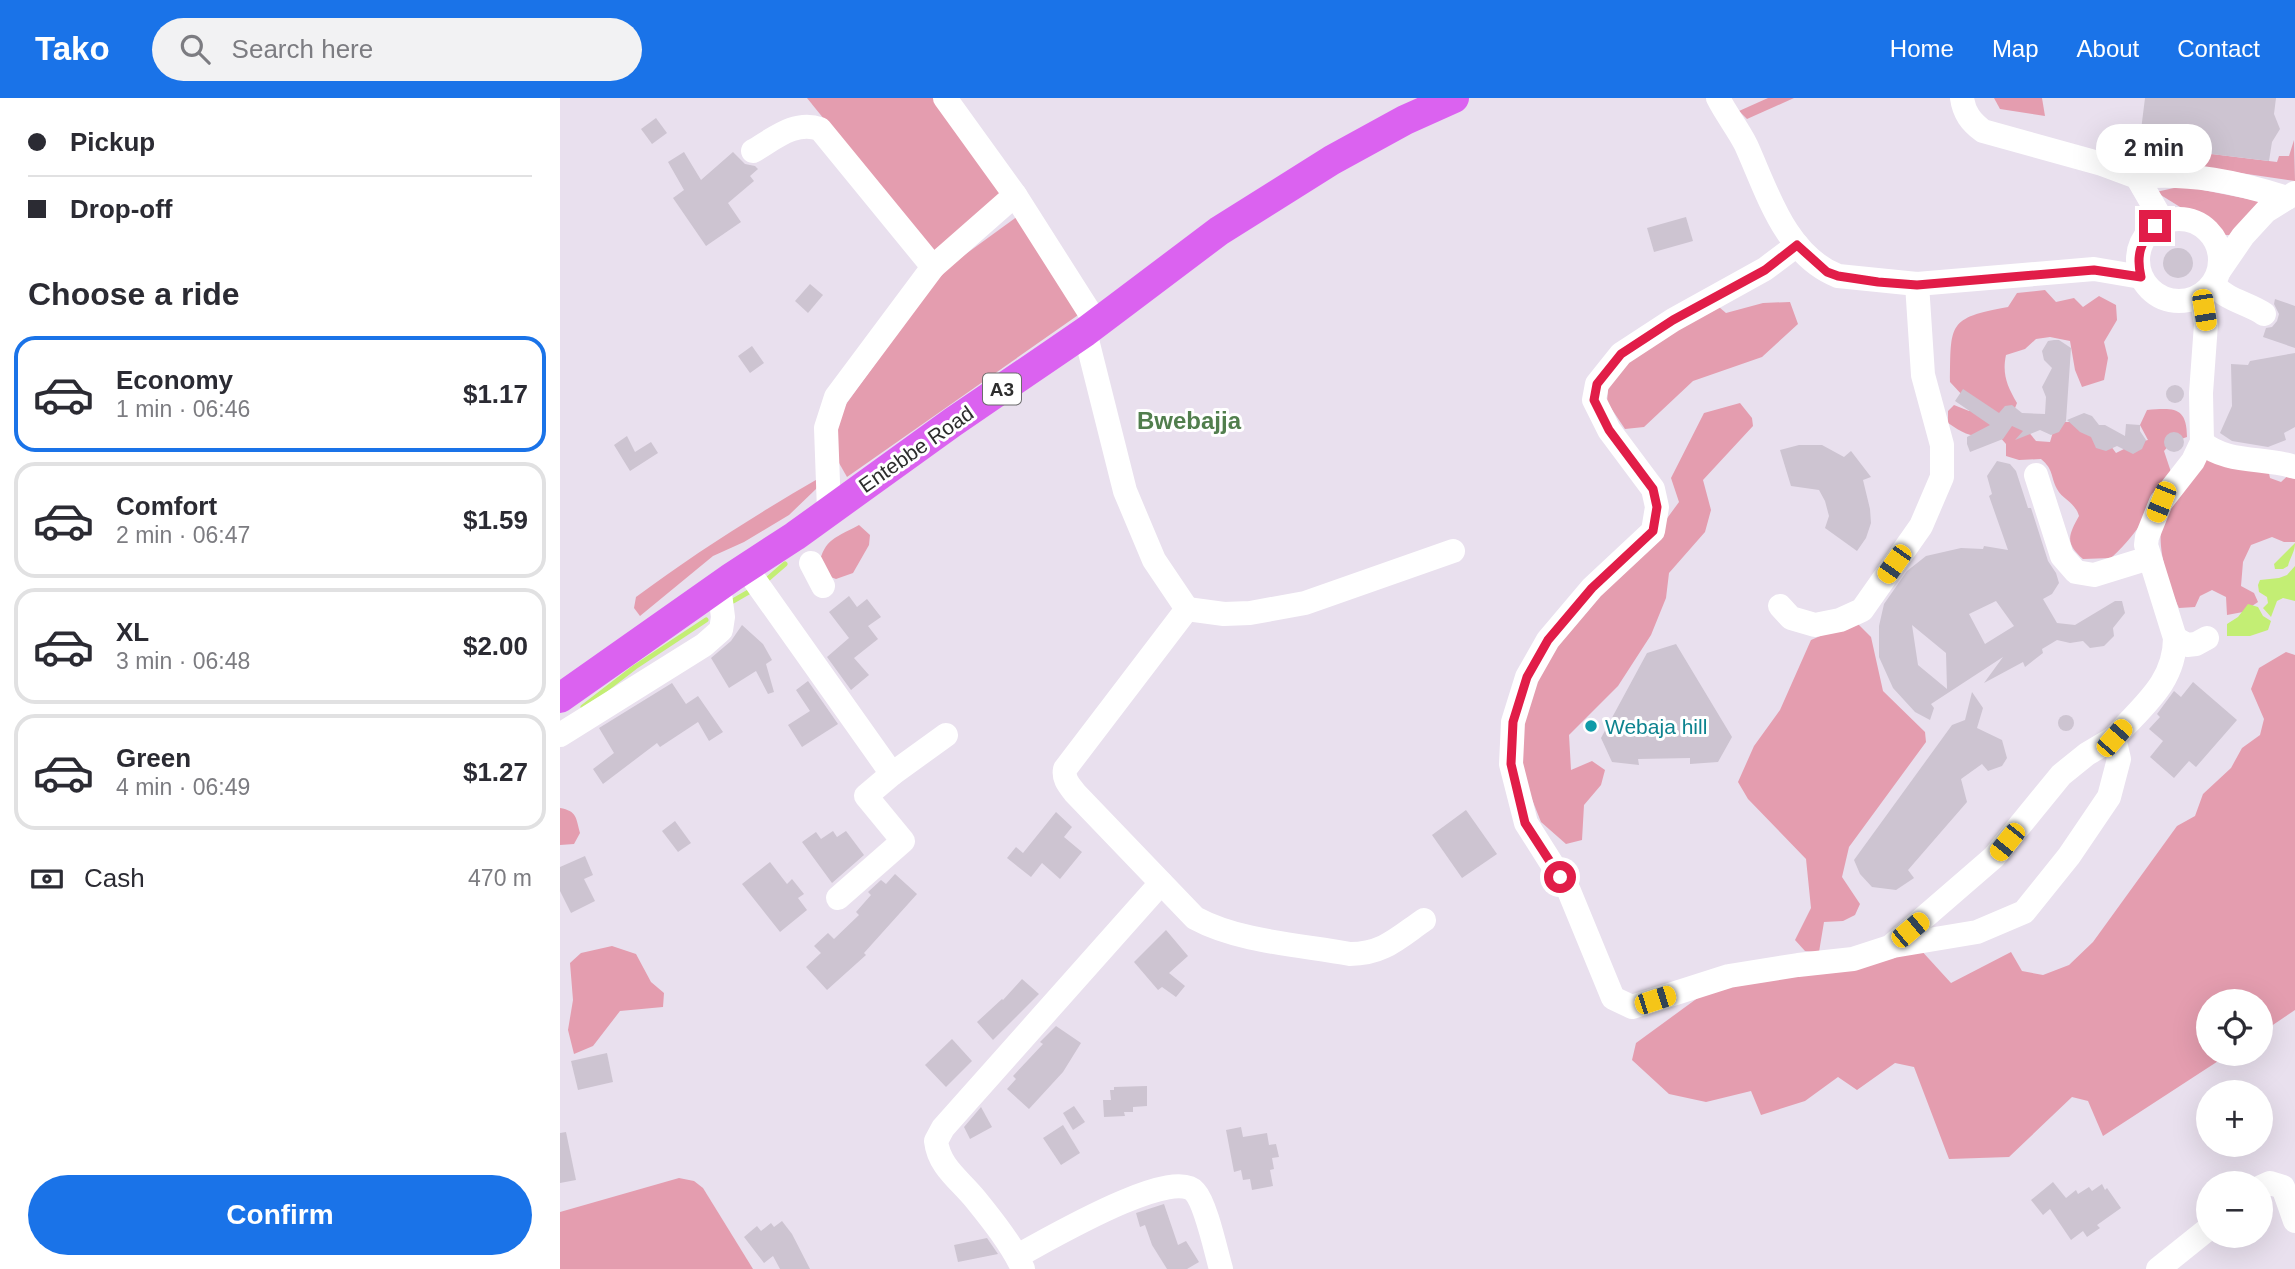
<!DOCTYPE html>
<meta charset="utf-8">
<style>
body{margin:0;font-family:Arial,sans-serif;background:#f2f2f3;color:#2b2b33;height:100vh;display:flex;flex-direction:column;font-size:26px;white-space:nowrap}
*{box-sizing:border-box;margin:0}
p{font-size:23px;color:#7c7c81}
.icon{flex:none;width:38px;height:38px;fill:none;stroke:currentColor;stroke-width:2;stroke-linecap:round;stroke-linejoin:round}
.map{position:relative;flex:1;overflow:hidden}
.drawer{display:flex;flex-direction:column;background:#fff;width:560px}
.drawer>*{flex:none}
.guide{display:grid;align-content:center;height:154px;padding:0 28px;background:#fff}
.controls{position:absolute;left:1636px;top:891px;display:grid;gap:14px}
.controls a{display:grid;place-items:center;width:77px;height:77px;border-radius:50%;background:#fff;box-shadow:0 7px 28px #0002;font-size:35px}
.end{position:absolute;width:32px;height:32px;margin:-16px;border:9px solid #e11d48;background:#fff;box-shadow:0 0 0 4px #fff}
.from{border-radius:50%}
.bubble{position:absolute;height:49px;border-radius:24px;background:#fff;box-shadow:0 7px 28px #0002;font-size:23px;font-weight:700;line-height:49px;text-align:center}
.car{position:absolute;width:21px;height:42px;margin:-21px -10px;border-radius:9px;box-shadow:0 0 5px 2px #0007;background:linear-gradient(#f5c518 24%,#345 0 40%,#f5c518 0 76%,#345 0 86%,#f5c518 0)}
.guide b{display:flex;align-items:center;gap:24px;height:66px;font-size:26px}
.guide b+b{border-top:2px solid #e1e1e2}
.guide i{width:18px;height:18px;background:#2b2b33}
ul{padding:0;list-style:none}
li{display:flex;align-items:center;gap:21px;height:116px;margin:0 14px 10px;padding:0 14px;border:4px solid #e1e1e2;border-radius:21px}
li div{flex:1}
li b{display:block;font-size:26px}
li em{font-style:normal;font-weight:700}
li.on{border-color:#1a73e8}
li>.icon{width:63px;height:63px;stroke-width:1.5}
h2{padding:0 28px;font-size:32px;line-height:84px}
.pay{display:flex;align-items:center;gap:18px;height:77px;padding:0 28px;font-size:26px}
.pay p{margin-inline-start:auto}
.button{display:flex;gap:14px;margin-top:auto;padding:14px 28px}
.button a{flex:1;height:80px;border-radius:42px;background:#1a73e8;color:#fff;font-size:28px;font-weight:700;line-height:80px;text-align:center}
header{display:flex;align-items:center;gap:42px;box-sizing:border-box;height:98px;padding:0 35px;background:#1a73e8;color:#fff}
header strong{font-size:33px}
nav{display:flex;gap:38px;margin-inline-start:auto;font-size:24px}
.search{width:490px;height:63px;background:#f2f2f3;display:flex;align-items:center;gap:18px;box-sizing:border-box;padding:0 24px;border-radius:38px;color:#7c7c81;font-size:26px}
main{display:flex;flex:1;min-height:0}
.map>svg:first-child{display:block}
</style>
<header>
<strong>Tako</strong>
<div class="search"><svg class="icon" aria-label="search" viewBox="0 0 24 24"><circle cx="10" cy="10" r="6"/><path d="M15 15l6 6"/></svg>Search here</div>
<nav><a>Home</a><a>Map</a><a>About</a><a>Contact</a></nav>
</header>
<main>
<section class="drawer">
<div class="guide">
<b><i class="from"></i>Pickup</b>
<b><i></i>Drop-off</b>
</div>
<h2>Choose a ride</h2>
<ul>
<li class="on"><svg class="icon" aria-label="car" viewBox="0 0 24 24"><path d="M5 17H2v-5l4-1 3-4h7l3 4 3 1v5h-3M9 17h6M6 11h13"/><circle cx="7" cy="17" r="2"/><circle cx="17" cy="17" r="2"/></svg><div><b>Economy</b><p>1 min · 06:46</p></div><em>$1.17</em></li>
<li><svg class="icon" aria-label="car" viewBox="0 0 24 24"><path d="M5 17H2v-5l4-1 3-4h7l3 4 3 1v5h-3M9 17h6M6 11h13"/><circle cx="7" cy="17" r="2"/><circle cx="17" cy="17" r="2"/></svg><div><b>Comfort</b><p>2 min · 06:47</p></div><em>$1.59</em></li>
<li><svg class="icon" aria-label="car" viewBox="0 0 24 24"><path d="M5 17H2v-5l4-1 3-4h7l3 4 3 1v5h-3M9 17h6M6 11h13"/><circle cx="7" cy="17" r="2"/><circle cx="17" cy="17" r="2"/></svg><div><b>XL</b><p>3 min · 06:48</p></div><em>$2.00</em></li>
<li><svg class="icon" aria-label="car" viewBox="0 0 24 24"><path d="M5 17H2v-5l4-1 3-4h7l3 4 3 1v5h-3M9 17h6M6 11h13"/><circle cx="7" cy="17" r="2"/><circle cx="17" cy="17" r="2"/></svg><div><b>Green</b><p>4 min · 06:49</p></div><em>$1.27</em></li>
</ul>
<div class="pay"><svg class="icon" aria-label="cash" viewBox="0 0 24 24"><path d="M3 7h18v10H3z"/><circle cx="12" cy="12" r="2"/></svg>Cash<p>470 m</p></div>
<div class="button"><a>Confirm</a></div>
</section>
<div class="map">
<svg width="1735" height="1171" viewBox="0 0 1735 1171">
<rect width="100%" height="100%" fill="#e9e0ee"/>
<g fill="#e49daf">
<path d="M247,0H374L447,103L373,156Z"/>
<path d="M1208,0H1234L1187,21L1179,13Z"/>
<path d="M1434,0H1482L1485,18L1440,11Z"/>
<path d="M1734,42L1735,83L1619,66V52L1717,64L1719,58H1729Z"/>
<path d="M1623,88L1703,104L1674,137H1665L1596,94Z"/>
<path d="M458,118L521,215L287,379L275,358L274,323L381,174Z"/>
<path d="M1485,192L1496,204L1514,200L1523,209L1539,198L1556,207L1557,222L1544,244L1548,260L1544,282L1522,289L1515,272L1510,243L1490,239L1476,241L1465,251L1446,257C1442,276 1447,288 1457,305L1453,315L1476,343L1490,344L1496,324H1510L1545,340L1556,355L1578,344L1588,342L1580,327L1587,312C1613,310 1627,308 1627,339L1612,344L1604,353L1613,380C1593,407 1576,438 1551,460L1523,461C1505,445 1508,438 1519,418C1515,404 1503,402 1497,391C1490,377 1494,372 1481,361L1459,362L1446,358V346L1438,337C1416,341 1407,338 1388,325V313L1394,307L1409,313L1420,312L1404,299L1390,284C1391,226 1387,220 1448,209L1457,195Z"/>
<path d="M1152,203L1166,215L1203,205L1230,204L1238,226L1202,259L1133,283L1084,329L1065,331L1047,304L1049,282L1069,263Z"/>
<path d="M1180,305L1192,320L1193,328L1143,382L1151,412L1145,434L1109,475L1106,500L1091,537L1058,588L1009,637L1011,672L1032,663L1045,672L1041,687L1024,707L1022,742L1006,746L981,724L964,681L960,630L979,567L1097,434L1119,404L1111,380L1144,315Z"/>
<path d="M1640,360L1706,362L1710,380L1721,384L1735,371V444H1724L1712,439L1691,447L1683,464L1681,488L1694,495L1698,504L1683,514L1667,517L1666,499L1652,492L1640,498L1635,509L1619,510C1608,486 1593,441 1605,416C1613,396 1628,378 1640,360Z"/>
<path d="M261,379L256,391L229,417L184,444L153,458L80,518L74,510L76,499C135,455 197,416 261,379Z"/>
<path d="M299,427L310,437L309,447L293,475L276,481L257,474C264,441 271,442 299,427Z"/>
<path d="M1295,523L1311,539L1323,593L1365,634L1366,644L1289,749L1282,779L1300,806L1295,817L1283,823L1264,824L1259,854L1245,853L1235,842L1251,810L1246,761L1188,701L1178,684L1194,648L1220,612L1251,542Z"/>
<path d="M1726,554L1735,557V912L1701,935V903H1648V956H1669L1543,1038L1528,1003L1512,999L1449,1059L1389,1061L1354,969L1335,965L1297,992L1278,979L1245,1003L1201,1017L1191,993L1146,1004L1109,996L1072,962L1076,945L1150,891L1359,850L1391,885L1451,854L1462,873L1483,877L1509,867L1533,844L1617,728L1635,718L1643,696L1671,670L1682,650L1700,637L1704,621L1691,591L1699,570Z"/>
<path d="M0,710C17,713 16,720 20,735L14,746L0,747Z"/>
<path d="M52,848L76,856L91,884L104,895L103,909L60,913L33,948L14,956L8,932L13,902L10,865L21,855Z"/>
<path d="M119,1080L134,1083L143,1090L193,1171H0V1114Z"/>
</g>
<g fill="#c3ee74">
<path d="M1735,445C1735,454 1730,459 1728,468L1723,471H1715L1714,466Z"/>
<path d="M1735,468V503L1723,500L1717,503L1711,519L1703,510L1708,505L1707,499L1699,494L1698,487L1700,482L1719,480L1727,477Z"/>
<path d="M1688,506L1698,509L1703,518L1711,523L1708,532L1690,538H1667V526L1678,519Z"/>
</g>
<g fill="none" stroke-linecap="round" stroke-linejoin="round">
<g stroke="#c3ee74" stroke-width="5">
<path d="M203,485L225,466"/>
<path d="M173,503L192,492"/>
<path d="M23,609L75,569L146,522"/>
</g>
</g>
<g fill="#cdc4d1" fill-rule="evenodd">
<path d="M1585,0H1716L1714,16L1720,31L1712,44L1709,63L1618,52L1619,63H1597L1598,52L1593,41L1580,40Z"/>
<path d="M96,20L107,35L92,46L81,31Z"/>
<path d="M124,54L141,82L173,54L185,66L195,68L198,71L190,78L194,83L168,105L181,124L146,148L113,100L124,92L108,64Z"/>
<path d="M1126,119L1133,143L1094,154L1087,130Z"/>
<circle cx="1618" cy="165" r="15"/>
<path d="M250,186L263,197L248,215L235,203Z"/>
<path d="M1715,201L1735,208V250L1703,239L1706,230L1712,229L1717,223L1719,216L1714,206Z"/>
<path d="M1494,242H1499L1511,250L1506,323L1499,334L1491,337L1480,332L1455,342L1463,333L1452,328L1443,341L1410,354L1407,346V339L1430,327L1395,303L1403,291L1439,315L1445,308L1452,307L1462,315L1485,316L1486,299L1482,289L1492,270L1484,262L1482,253L1488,243Z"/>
<path d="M192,248L204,265L190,275L178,258Z"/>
<path d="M1735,255V329L1724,335L1726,342L1708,349L1672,343L1660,335L1672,308L1671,266L1688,267L1690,263Z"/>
<circle cx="1615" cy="296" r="9"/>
<path d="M1524,315L1532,318L1539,327H1545L1565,338L1566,326L1580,327V333L1586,342L1582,351L1573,356L1557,348L1546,353L1536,350L1531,339L1520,334L1507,322Z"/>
<circle cx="1614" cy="344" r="10"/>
<path d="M67,338L75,354L91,344L98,355L70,373L54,347Z"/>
<path d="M1239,347H1262L1284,359L1291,353L1311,379L1303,382L1310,411L1311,425L1306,440L1297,453L1265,430L1269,418L1265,403L1259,392L1231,388L1220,352Z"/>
<path d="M1437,363L1450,366L1456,373L1468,410H1471L1488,463L1496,475L1499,485L1492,496L1483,501L1497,525L1515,527L1555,503H1562L1565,515L1553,530L1554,538L1544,548L1530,550L1523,543L1510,545L1497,542L1482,551L1483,555L1465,569L1463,564L1424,585L1443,559L1371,606L1374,610L1370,622L1355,614L1333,590L1319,559V528L1324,506L1347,473L1366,458L1401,450L1423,451L1424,448L1448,452L1429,398L1432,396L1427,378ZM1436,503L1454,528L1425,546L1409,516ZM1352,527L1386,555L1387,591L1358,567Z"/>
<path d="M289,498L297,509L307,501L321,519L308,528L318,541L294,560L309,577L291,592L267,559L289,540L269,514Z"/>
<path d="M182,527L203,546L212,562L206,566L214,594L208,596L196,573L169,590L151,560L171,543Z"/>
<path d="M1116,546L1172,639L1158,664L1130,666V660L1078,661L1079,667L1052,664L1041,640L1087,555Z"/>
<path d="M248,583L278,626L242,649L228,627L250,613L236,592Z"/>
<path d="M1633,584L1677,622L1636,669L1629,663L1614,680L1590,659L1603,643L1589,631L1600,619L1597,616L1614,593L1621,599Z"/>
<path d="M112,585L126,606L138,598L163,634L149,643L138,624L100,649L97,645L43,686L33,671L54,655L39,630Z"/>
<path d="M1412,594L1423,610L1417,630L1442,642L1447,660L1442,668L1428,673L1422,666L1401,681L1407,704L1348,772L1354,780L1336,792L1312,789L1300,776L1294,762L1392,627L1405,622Z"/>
<circle cx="1506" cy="625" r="8"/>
<path d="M906,712L937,756L902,780L872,737Z"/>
<path d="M496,714L512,729L504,739L522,754L500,781L482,765L471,779L447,760L456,749L463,755Z"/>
<path d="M115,723L131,745L118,754L102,733Z"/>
<path d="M273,733L277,739L286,733L304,757L272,785L242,744L256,734L261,741Z"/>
<path d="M25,758L33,777L24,781L35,803L11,815L0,793V769Z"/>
<path d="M210,764L227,786L232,781L244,796L238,800L247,812L220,834L182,786Z"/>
<path d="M335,776L357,796L304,855L306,857L267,892L246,869L261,855L254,848L268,835L274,841L299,817L296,814L311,797L308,794L321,782L326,786Z"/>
<path d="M606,832L628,858L609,875L625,888L616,899L602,889L598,892L574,864Z"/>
<path d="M462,881L479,896L433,942L417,924L442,901L443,902Z"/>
<path d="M496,928L521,945L503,974L469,1011L447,991L456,981L453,978L483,946L480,944Z"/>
<path d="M392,941L412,963L386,989L365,967Z"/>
<path d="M47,955L53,984L18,992L11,963Z"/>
<path d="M587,988V1008L573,1009V1014H564L565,1018L544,1019L543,1002H551L550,992H554V989Z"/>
<path d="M514,1008L525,1024L513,1032L503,1015Z"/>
<path d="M421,1009L432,1029L410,1041L404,1029Z"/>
<path d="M503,1027L520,1055L501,1067L483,1040Z"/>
<path d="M681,1029L683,1039L707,1035L709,1047L716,1046L719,1059L712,1060L714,1071L710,1072L713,1088L692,1092L690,1081L683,1082L681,1072L674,1074L666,1032Z"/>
<path d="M6,1034L16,1082L0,1085V1035Z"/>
<path d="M1493,1084L1506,1100L1516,1092L1518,1096L1529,1089L1532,1093L1542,1086L1545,1092L1547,1090L1561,1110L1537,1127L1540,1130L1527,1139L1523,1133L1511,1142L1490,1111L1483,1117L1471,1102Z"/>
<path d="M604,1106L618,1147L626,1143L639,1164L627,1171H607L592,1147L585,1127L580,1129L576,1115Z"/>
<path d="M222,1123L232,1136L250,1171H220L213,1158L204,1165L184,1139L197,1128L201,1133L211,1125L214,1129Z"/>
<path d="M427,1140L438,1156L398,1164L394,1147Z"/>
</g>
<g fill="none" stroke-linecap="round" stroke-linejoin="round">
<g stroke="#fff" stroke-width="24">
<path d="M385,0L455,97L537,226"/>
<path d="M1158,0C1166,16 1178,31 1186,47C1207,93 1225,157 1278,178L1357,186L1534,171L1581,179"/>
<path d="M1402,0C1404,15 1411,24 1423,33L1542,66L1577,79L1603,124"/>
<path d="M193,53C214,41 235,22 260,31L373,169"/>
<path d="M1577,79C1630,74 1677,84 1727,100"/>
<circle cx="1619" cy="162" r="41"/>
<path d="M1237,147L1205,171L1113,222L1061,256L1037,286L1034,302L1049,332L1093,391L1097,409L1093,433L1032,490L988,542L967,579L953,624L951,666L966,725L1009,793L1053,900L1072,909L1169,878L1238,867L1293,861L1330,849L1434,759L1501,677L1527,656L1554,640"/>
<path d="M1659,173L1683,138L1706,113L1735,95"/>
<path d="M1654,186C1665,202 1688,205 1704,216"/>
<path d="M525,234L565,393L594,462L627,511L505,671C503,681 509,687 515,695L635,820C679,844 741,847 790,856C823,856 838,840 864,822"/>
<path d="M1642,344C1665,366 1706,359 1735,369"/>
<path d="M1476,377L1502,458L1516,474L1534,477L1589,460"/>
<path d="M269,412L266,330L276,299L373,169L455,97"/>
<path d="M251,465L263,488"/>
<path d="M186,470L332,676L386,637"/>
<path d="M1220,508L1231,520L1255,527L1280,522L1302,512L1361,428L1382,379V347L1363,277L1357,186"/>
<path d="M627,511L664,516L690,515L745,505L893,453"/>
<path d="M1615,540L1627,547L1636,546L1647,540"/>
<path d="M0,637L144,547L161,532L163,519L159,488"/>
<path d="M278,800L343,743L306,698L332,676"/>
<path d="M1333,848L1417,834L1464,814L1509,758L1549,699L1559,661L1554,640C1582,608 1615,585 1615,540L1586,447L1587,439L1601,404L1633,363L1642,344L1641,295L1646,226L1641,197"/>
<path d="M1701,1089L1710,1085L1723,1089L1735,1123"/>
<path d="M457,1158C484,1144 613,1067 635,1094C646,1106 656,1154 661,1171"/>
<path d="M463,1171C452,1147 433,1123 416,1102C400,1082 379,1069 376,1043L383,1030L601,785"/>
<path d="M1598,1171L1648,1131"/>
</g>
<path stroke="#db62f0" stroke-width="30" d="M0,600L172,479L235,438L393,324L525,234L659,133L772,62L845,22L894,0"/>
</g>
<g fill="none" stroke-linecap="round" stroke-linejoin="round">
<path stroke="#e11d48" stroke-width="9" d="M1000,779L965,725L951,666L953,624L967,579L988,542L1032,490L1093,433L1097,409L1093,391L1049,332L1034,302L1037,286L1061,256L1113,222L1205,172L1237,147L1267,174L1278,178L1318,184L1357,187L1534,172L1581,179C1576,158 1580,144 1595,128"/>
</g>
<circle fill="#0f9aa8" stroke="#fff" stroke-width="2.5" cx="1031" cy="628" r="7"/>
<g text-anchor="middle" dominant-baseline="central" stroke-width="6" stroke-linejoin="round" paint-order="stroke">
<rect fill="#fff" stroke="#6c6c6c" stroke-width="2" x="423" y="275.5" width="38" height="31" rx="5"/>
<g font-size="19" font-weight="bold" fill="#2d2d2d">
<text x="442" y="291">A3</text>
</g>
<g font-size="21" fill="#2d2d2d" stroke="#fff">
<text transform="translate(356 351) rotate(-35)">Entebbe Road</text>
</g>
<g font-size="21" fill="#0d838f" stroke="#fff" text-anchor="start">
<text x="1045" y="628">Webaja hill</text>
</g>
<g font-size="24" font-weight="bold" fill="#517e4d" stroke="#fff">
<text x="629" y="322">Bwebajja</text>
</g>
</g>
</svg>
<div class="controls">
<a><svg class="icon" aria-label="locate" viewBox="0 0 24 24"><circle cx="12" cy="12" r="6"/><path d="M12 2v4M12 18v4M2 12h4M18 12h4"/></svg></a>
<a>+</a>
<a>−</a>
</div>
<i class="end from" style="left:1000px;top:779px"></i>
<i class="end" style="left:1595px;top:128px"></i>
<div class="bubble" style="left:1536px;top:26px;width:116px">2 min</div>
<i class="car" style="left:1644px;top:212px;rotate:171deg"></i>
<i class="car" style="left:1601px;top:404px;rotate:202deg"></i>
<i class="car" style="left:1334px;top:466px;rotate:215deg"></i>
<i class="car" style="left:1554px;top:640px;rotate:41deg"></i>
<i class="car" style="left:1447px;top:744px;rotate:219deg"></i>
<i class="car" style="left:1350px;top:832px;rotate:50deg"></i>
<i class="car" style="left:1095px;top:902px;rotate:72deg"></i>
</div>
</main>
